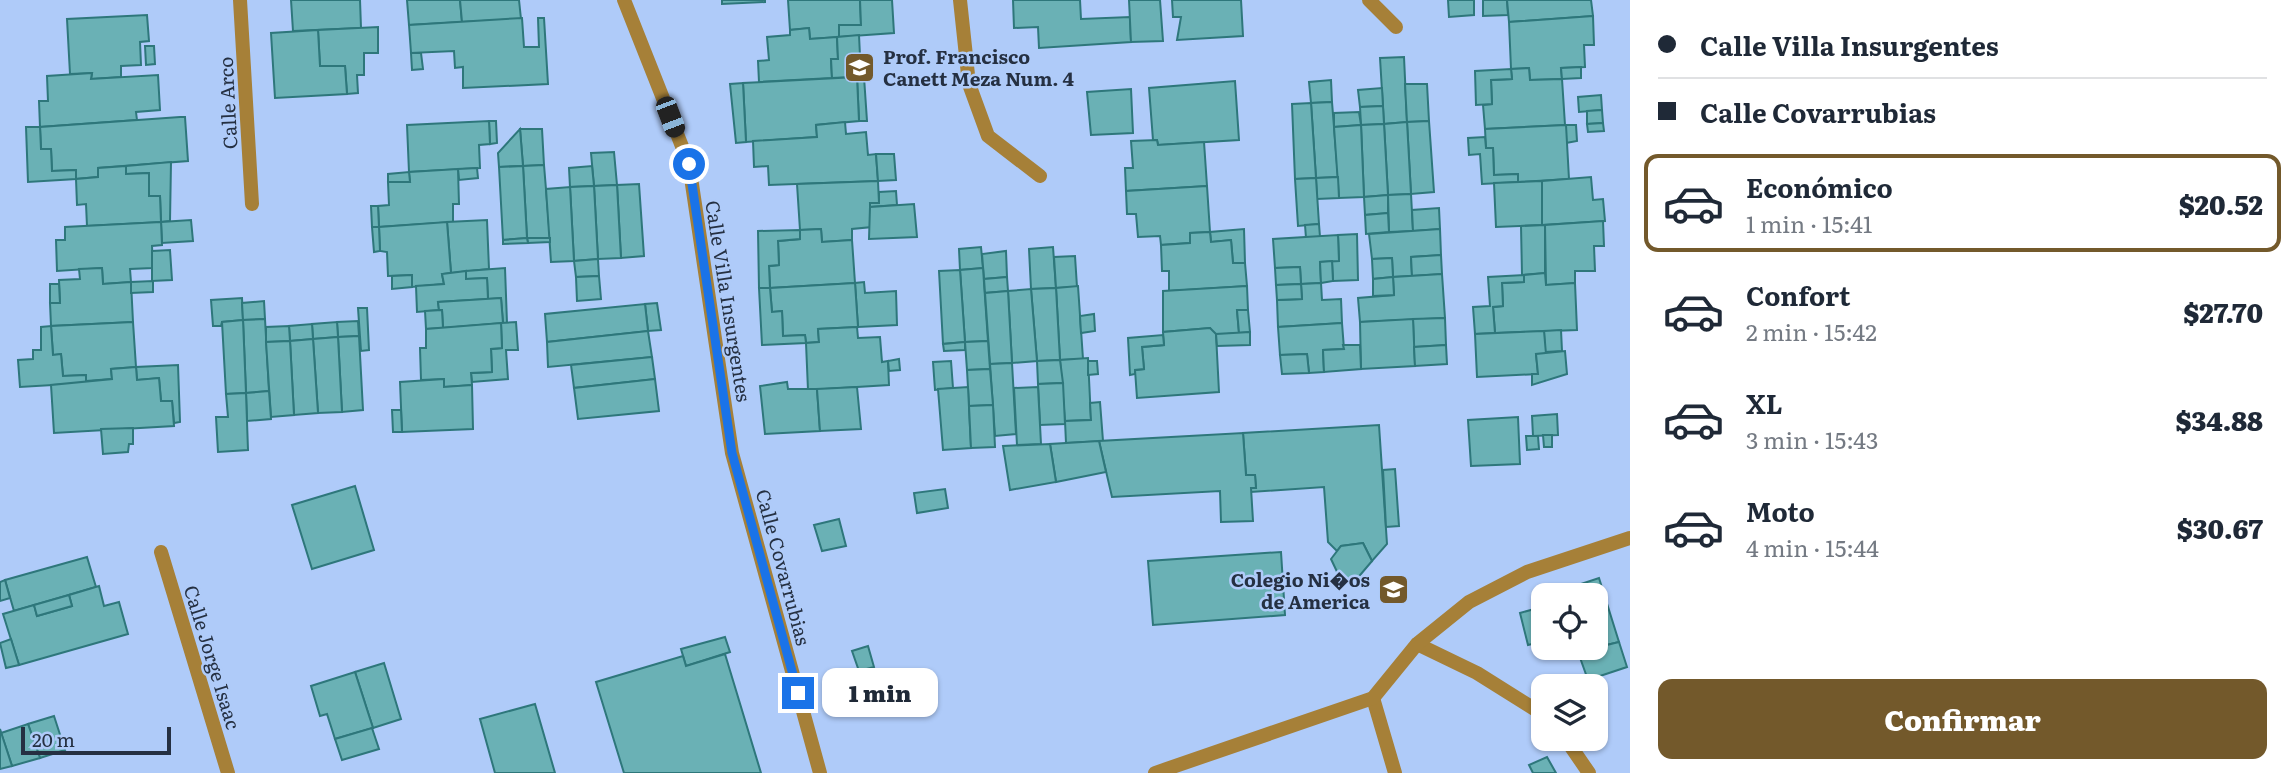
<!DOCTYPE html>
<html lang="es">
<meta charset="utf-8">
<style>
body{margin:0;font-family:Literata,serif;background:#f6f6f7;color:#1f2937;height:100vh;display:flex;flex-direction:column;font-size:26px;white-space:nowrap}
*{box-sizing:border-box;margin:0}
p{font-size:23px;color:#747a83}
.icon{flex:none;width:38px;height:38px;fill:none;stroke:currentColor;stroke-width:2;stroke-linecap:round;stroke-linejoin:round}
.map{position:relative;flex:1;overflow:hidden}
.panel{display:flex;flex-direction:column;background:#fff;width:665px}
.panel>*{flex:none}
.guide{display:grid;align-content:center;height:154px;padding:0 28px;background:#fff}
.fabs{position:absolute;left:1531px;top:583px;display:grid;gap:14px}
.fabs a{display:grid;place-items:center;width:77px;height:77px;border-radius:14px;background:#fff;box-shadow:0 2px 5px #0004;font-size:35px}
.scale{position:absolute;left:21px;bottom:18px;width:150px;box-sizing:border-box;padding-left:7px;border:4px solid #253042;border-top:0;font-size:19px;line-height:24px;white-space:nowrap;color:#253042;-webkit-text-stroke:5px #afcbf9;paint-order:stroke}
.end{position:absolute;width:32px;height:32px;margin:-16px;border:9px solid #1a73e8;background:#fff;box-shadow:0 0 0 4px #fff}
.from{border-radius:50%}
.bubble{position:absolute;height:49px;border-radius:14px;background:#fff;box-shadow:0 2px 5px #0004;font-size:23px;font-weight:800;line-height:49px;text-align:center}
.car{position:absolute;width:21px;height:42px;margin:-21px -10px;border-radius:9px;box-shadow:0 0 5px 2px #0007;background:linear-gradient(#222 24%,#8ab4d8 0 40%,#222 0 76%,#8ab4d8 0 86%,#222 0)}
.guide b{display:flex;align-items:center;gap:24px;height:66px;font-size:26px}
.guide b+b{border-top:2px solid #e0e1e3}
.guide i{width:18px;height:18px;background:#1f2937}
ul{padding:0;list-style:none}
li{display:flex;align-items:center;gap:21px;height:98px;margin:0 14px 10px;padding:0 14px;border:4px solid transparent;border-radius:14px}
li div{flex:1}
li b{display:block;font-size:26px}
li em{font-style:normal;font-weight:800}
li.on{border-color:#73592b}
li>.icon{width:63px;height:63px;stroke-width:1.5}
.cta{display:flex;gap:14px;margin-top:auto;padding:14px 28px}
.cta a{flex:1;height:80px;border-radius:14px;background:#73592b;color:#fff;font-size:28px;font-weight:800;line-height:80px;text-align:center}
main{display:flex;flex:1;min-height:0}
.map>svg:first-child{display:block}
</style>
<main>
<div class="map">
<svg width="1630" height="773" viewBox="0 0 1630 773">
<rect width="100%" height="100%" fill="#afcbf9"/>
<g fill="#6ab1b5" stroke="#2e777b" stroke-width="2">
<path d="M291,0H360L361,28L293,31Z"/>
<path d="M407,0H460L462,22L409,25Z"/>
<path d="M460,0H519L521,19L462,22Z"/>
<path d="M722,0H765V2L722,4Z"/>
<path d="M788,0H860L861,25H839V37L810,39L809,28L790,30Z"/>
<path d="M860,0H892L894,33L839,37V25H861Z"/>
<path d="M1013,0H1080L1081,19L1130,17L1131,42L1039,48L1038,27L1014,28Z"/>
<path d="M1129,0H1160L1163,41L1131,42Z"/>
<path d="M1172,0H1241L1243,36L1177,40L1181,17H1173Z"/>
<path d="M1448,0H1474V15L1449,17Z"/>
<path d="M1483,0H1507L1508,15L1483,16Z"/>
<path d="M1507,0H1591L1593,16L1509,22Z"/>
<path d="M147,15L149,41L140,42L141,65L121,66V77L91,79L92,73L70,74L67,19Z"/>
<path d="M1593,16L1594,45H1584L1585,67L1561,68L1562,79L1530,80L1529,68L1511,69L1509,22Z"/>
<path d="M522,18L524,47H539L538,18H544L548,84L463,88V67L455,68L454,51L411,53L409,25Z"/>
<path d="M378,27V53H364V75H357L358,93L347,94L345,66H320L318,30Z"/>
<path d="M809,28L810,39L837,37L838,59H831L832,78L759,82L758,61L769,60L767,37L790,35V30Z"/>
<path d="M318,30L320,66H345L347,94L275,98L271,33Z"/>
<path d="M859,35L860,56H852L853,77L832,78L831,59H838L837,37Z"/>
<path d="M145,46H154L155,64L146,65Z"/>
<path d="M411,53H421L423,69L412,70Z"/>
<path d="M1404,57L1407,122L1384,124L1380,58Z"/>
<path d="M1581,67V78L1562,79L1561,68Z"/>
<path d="M1529,68L1530,80L1562,79L1565,125L1485,129L1483,105L1492,104L1491,80L1512,79L1511,69Z"/>
<path d="M1511,69L1512,79L1491,80L1492,104L1476,105L1475,71Z"/>
<path d="M92,73L91,79L158,75L160,110L136,112L137,120L40,127L39,101H48L47,76Z"/>
<path d="M857,77H864L867,121H859Z"/>
<path d="M857,77L859,121L816,125L817,137L746,142L743,83Z"/>
<path d="M1331,80L1332,102L1311,103L1309,82Z"/>
<path d="M1235,81L1239,140L1158,145L1157,140H1153L1149,88Z"/>
<path d="M743,83L746,142L736,143L730,84Z"/>
<path d="M1405,84H1427L1429,121L1407,122Z"/>
<path d="M1382,88L1383,106L1360,107L1358,90Z"/>
<path d="M1131,89L1133,133L1091,135L1087,92Z"/>
<path d="M1601,95L1602,110L1579,112L1578,97Z"/>
<path d="M1332,102L1338,177L1316,178L1311,103Z"/>
<path d="M1311,103L1316,178L1295,179L1292,104Z"/>
<path d="M1383,106L1384,124L1361,125L1360,107Z"/>
<path d="M1602,110L1603,123L1587,124V111Z"/>
<path d="M1359,112L1361,125L1334,127V113Z"/>
<path d="M180,117H185L188,161L98,168V177L76,179V170L52,171L51,149H41L40,127Z"/>
<path d="M489,121H496L497,143L490,144Z"/>
<path d="M489,121L490,144L479,145L480,168L409,172L407,125Z"/>
<path d="M1429,121L1434,192L1411,194L1407,122Z"/>
<path d="M845,122L846,134L866,132L868,155L876,154L878,181L769,185L768,166L754,167L753,141L817,137L816,125Z"/>
<path d="M1407,122L1411,194L1388,195L1384,124Z"/>
<path d="M1603,123L1604,131L1588,132L1587,124Z"/>
<path d="M1384,124L1388,195L1364,197L1361,125Z"/>
<path d="M1361,125L1364,197L1339,198L1334,127Z"/>
<path d="M1566,125H1576L1577,141L1566,143Z"/>
<path d="M1566,125L1569,179L1518,182V174L1494,175L1493,148H1486L1485,129Z"/>
<path d="M26,127H40L41,149H51L52,171L76,170V179L28,182Z"/>
<path d="M520,129H542L544,165L523,166Z"/>
<path d="M520,129L523,166L499,167L498,153Z"/>
<path d="M1485,137L1486,148H1493L1494,175L1518,174V182L1482,184L1480,154L1469,155L1468,138Z"/>
<path d="M1157,140L1158,145L1204,142L1207,186L1126,191L1125,168H1133L1131,141Z"/>
<path d="M614,152L617,185L594,186L591,153Z"/>
<path d="M876,154H894L896,180L878,181Z"/>
<path d="M171,162L170,221L161,222L160,196H149V173L126,174V166Z"/>
<path d="M544,165L550,238H527L523,166Z"/>
<path d="M126,166V174L149,173V196H160L161,222L87,226L86,204L77,205L76,179L98,177V168Z"/>
<path d="M523,166L527,238L503,240L499,167Z"/>
<path d="M592,166L594,186L570,187L569,168Z"/>
<path d="M477,168L478,178L459,180L458,169Z"/>
<path d="M458,169L459,204H453V222L379,227L378,206L389,205L388,182H410L409,172Z"/>
<path d="M409,172L410,182H388V174Z"/>
<path d="M1338,177L1339,198L1317,199L1316,178Z"/>
<path d="M1591,177L1593,200L1603,199L1605,221L1542,225V181Z"/>
<path d="M1316,178L1319,224L1298,226L1295,179Z"/>
<path d="M878,181L879,203H870L872,227L852,229V240L822,242L821,229L800,230L797,184Z"/>
<path d="M1542,181V225L1496,227L1494,183Z"/>
<path d="M639,184L644,256L621,258L617,185Z"/>
<path d="M617,185L621,258L598,259L594,186Z"/>
<path d="M594,186L598,259L574,261L570,187Z"/>
<path d="M1207,186L1210,232L1190,233V243L1161,245L1160,236L1138,237L1136,214H1127L1126,191Z"/>
<path d="M570,187L574,261L551,262L546,189Z"/>
<path d="M896,191L897,205L870,207V203H879V192Z"/>
<path d="M1411,194L1413,231L1389,232L1388,195Z"/>
<path d="M1388,195V213L1365,215L1364,197Z"/>
<path d="M914,204L917,237L869,239L870,207Z"/>
<path d="M371,206H378L379,227H372Z"/>
<path d="M1439,208L1440,229L1413,231L1412,210Z"/>
<path d="M1388,213L1389,232L1366,234L1365,215Z"/>
<path d="M191,220L193,241L162,243L161,222Z"/>
<path d="M487,220L489,269L451,273L447,222Z"/>
<path d="M1603,221L1604,246H1594L1595,271H1575V283L1546,285L1545,225Z"/>
<path d="M161,222L162,245L152,246L153,268L130,269L131,282L103,284L102,268L57,271L56,240H65V227Z"/>
<path d="M447,222L451,273L442,274L444,284L412,287V275L388,276L387,252L380,251L379,227Z"/>
<path d="M1319,224L1320,237L1306,238L1305,225Z"/>
<path d="M1545,225V273L1522,275L1521,226Z"/>
<path d="M372,227H379L380,251L374,252Z"/>
<path d="M821,229L822,242L852,240L855,283L770,288L769,266L779,265L778,241L800,239V230Z"/>
<path d="M1244,229L1245,263H1233L1231,240L1211,242L1210,232Z"/>
<path d="M1440,229L1441,255L1411,257L1412,276L1393,277L1392,258L1372,259L1369,234Z"/>
<path d="M800,230V239L778,241L779,265L769,266L770,288H759L758,231Z"/>
<path d="M1210,232L1211,242L1231,240L1233,263H1245L1247,286L1169,291V271H1162L1161,245L1190,243V233Z"/>
<path d="M1357,234L1358,280L1333,281L1332,261H1339L1338,235Z"/>
<path d="M1338,235L1339,261L1320,262L1321,283L1301,284L1300,267L1275,268L1273,239Z"/>
<path d="M527,238H550V242L528,243Z"/>
<path d="M527,238L528,243L503,244V240Z"/>
<path d="M981,247L983,268L960,270L959,249Z"/>
<path d="M1053,247L1056,288L1031,289L1029,249Z"/>
<path d="M170,250L172,280L152,281V251Z"/>
<path d="M1006,251L1007,277L984,279L982,254Z"/>
<path d="M1441,255L1442,274L1412,276L1411,257Z"/>
<path d="M1075,256L1077,287L1056,288L1054,257Z"/>
<path d="M1392,258L1393,277L1373,279L1372,259Z"/>
<path d="M598,259L599,276L576,277L574,261Z"/>
<path d="M1332,261L1333,281L1321,283L1320,262Z"/>
<path d="M1300,267L1301,284L1276,285L1275,268Z"/>
<path d="M102,268L103,284L131,282L133,322L51,326L50,303H60L59,280L80,279L79,269Z"/>
<path d="M505,268L507,323H503L501,298L488,299L487,278L466,279V271Z"/>
<path d="M983,268L988,341L965,342L960,270Z"/>
<path d="M960,270L965,342L943,344L939,271Z"/>
<path d="M466,271V279L487,278L488,299L438,302L439,310L417,312L416,286L444,284L442,274Z"/>
<path d="M1545,273L1546,285L1575,283L1577,330L1495,333L1493,307L1503,306L1502,283L1524,282V275Z"/>
<path d="M1442,274L1445,318L1360,322L1358,298L1394,295L1393,277Z"/>
<path d="M412,275V287L392,289V276Z"/>
<path d="M1524,275V282L1502,283L1503,306L1493,307L1495,333L1475,334L1473,307L1490,306L1488,277Z"/>
<path d="M599,276L601,299L577,301L576,277Z"/>
<path d="M1007,277L1008,291L985,293L984,279Z"/>
<path d="M1393,277L1394,295L1373,296V279Z"/>
<path d="M153,281V292L131,293V282Z"/>
<path d="M864,282L865,293L896,291L897,325L858,327L855,283Z"/>
<path d="M855,283L858,327L818,329L819,342L806,343L805,335L783,336L782,311L772,312L770,288Z"/>
<path d="M1321,283L1322,300L1341,299L1342,323L1278,327L1277,300L1302,299L1301,284Z"/>
<path d="M50,284H59L60,303H50Z"/>
<path d="M1301,284L1302,299L1277,300L1276,285Z"/>
<path d="M1078,286L1083,359L1060,360L1056,288Z"/>
<path d="M1247,286L1248,310H1237L1239,333L1214,335L1210,328L1163,332V291Z"/>
<path d="M759,288H770L772,312L782,311L783,336L805,335L806,343L762,345Z"/>
<path d="M1056,288L1060,360L1037,361L1031,289Z"/>
<path d="M1031,289L1037,361L1012,363L1008,291Z"/>
<path d="M1008,291L1012,363L990,364L985,293Z"/>
<path d="M242,298L243,320L222,322L221,326H213L211,300Z"/>
<path d="M501,298L503,323L443,328L442,310H439L438,302Z"/>
<path d="M264,301L265,319L243,320L242,303Z"/>
<path d="M657,303L661,330L648,331L645,304Z"/>
<path d="M645,304L648,331L547,342L545,314Z"/>
<path d="M358,308H367L369,350L361,351Z"/>
<path d="M442,310L443,328L426,329L425,311Z"/>
<path d="M1237,310H1248L1250,332L1239,333Z"/>
<path d="M1094,314L1095,331L1081,333L1080,316Z"/>
<path d="M1445,318L1446,345L1414,347L1413,319Z"/>
<path d="M265,319L269,391L246,393L243,320Z"/>
<path d="M1413,319L1415,366L1361,369L1360,322Z"/>
<path d="M243,320L246,393L226,394L222,322Z"/>
<path d="M358,321L359,336L338,337L337,322Z"/>
<path d="M133,322L136,367L111,369L112,379L86,381V375L63,376L61,354L53,355L51,326Z"/>
<path d="M337,322L338,337L313,339L312,324Z"/>
<path d="M516,322L518,350H506L508,379L472,382L471,373L492,372L491,349L502,348L501,323Z"/>
<path d="M501,323L502,348L491,349L492,372L471,373L472,385L444,387V379L421,380L420,348H426V329Z"/>
<path d="M1342,323L1344,349L1323,350L1324,372L1309,373L1307,354L1280,355L1278,327Z"/>
<path d="M312,324L313,339L290,341L289,326Z"/>
<path d="M51,326L53,355L61,354L63,376L86,375V383L20,387L18,360L33,359V350H41V327Z"/>
<path d="M289,326L290,341L266,342V327Z"/>
<path d="M857,327L858,338L880,337L882,362L888,361L889,385L808,390L806,343L819,342L818,329Z"/>
<path d="M1210,328L1216,334L1219,392L1137,398L1135,370L1144,369L1142,347L1164,345L1163,332Z"/>
<path d="M1561,330L1562,351L1545,352L1544,331Z"/>
<path d="M648,331L652,357L548,367L547,342Z"/>
<path d="M1544,331L1546,354H1536L1538,374L1477,377L1475,334Z"/>
<path d="M1250,332V345L1217,346L1216,334Z"/>
<path d="M1163,335L1164,345L1142,347L1144,369L1135,370V374L1130,375L1128,338Z"/>
<path d="M359,336L363,410L342,412L338,337Z"/>
<path d="M338,337L342,412L318,413L313,339Z"/>
<path d="M313,339L318,413L294,415L290,341Z"/>
<path d="M290,341L294,415L271,417L266,342Z"/>
<path d="M988,341L990,369L967,370L965,342Z"/>
<path d="M965,342V350L944,351L943,344Z"/>
<path d="M1343,345H1360L1361,369L1324,372L1323,350L1344,349Z"/>
<path d="M1446,345L1447,364L1415,366L1414,347Z"/>
<path d="M1565,351L1567,374L1532,385V374H1538L1536,354Z"/>
<path d="M1307,354L1309,373L1282,374L1280,355Z"/>
<path d="M652,357L655,379L574,388L571,365Z"/>
<path d="M1088,358L1091,420L1065,421L1060,360Z"/>
<path d="M899,359L900,370L889,371L888,361Z"/>
<path d="M1060,360L1063,383L1038,384L1037,361Z"/>
<path d="M951,361L953,388L935,390L933,362Z"/>
<path d="M1088,361H1097L1098,374L1088,375Z"/>
<path d="M1012,363L1016,434L995,436L990,364Z"/>
<path d="M178,365L180,422L174,423L172,401H161L159,378L137,380L136,367Z"/>
<path d="M136,367L137,380L159,378L161,401H172L174,426L54,433L51,385L112,379L111,369Z"/>
<path d="M990,369L993,405L969,406L967,370Z"/>
<path d="M444,379V387L472,385L473,429L402,432L400,382Z"/>
<path d="M655,379L659,411L578,419L574,388Z"/>
<path d="M787,382L788,389H817L820,431L765,434L760,386Z"/>
<path d="M1063,383L1065,424L1040,425L1038,384Z"/>
<path d="M857,387L861,429L820,431L817,389Z"/>
<path d="M968,387L971,448L943,450L938,389Z"/>
<path d="M1038,387L1041,444L1017,445L1014,388Z"/>
<path d="M269,391L271,419L247,421L246,393Z"/>
<path d="M246,393L248,450L218,452L216,417H228L226,394Z"/>
<path d="M1100,402L1103,441L1066,443L1065,421L1091,420L1090,403Z"/>
<path d="M993,405L995,447L971,448L969,406Z"/>
<path d="M392,410H401L402,432H393Z"/>
<path d="M1557,414L1558,435L1533,436L1532,416Z"/>
<path d="M1518,417L1520,464L1471,466L1468,420Z"/>
<path d="M1379,425L1387,544L1372,561L1363,543L1341,546L1337,551L1328,542L1324,487L1251,492V488H1256L1255,475H1246L1243,433Z"/>
<path d="M133,428V444H129L128,452L103,454L101,429Z"/>
<path d="M1243,433L1246,475H1255L1256,488H1251L1253,521L1221,522L1220,491L1112,497L1099,441Z"/>
<path d="M1543,435H1552V447H1544Z"/>
<path d="M1526,436H1538L1539,449L1527,450Z"/>
<path d="M1099,441L1106,472L1056,482L1050,444Z"/>
<path d="M1050,444L1056,482L1010,490L1003,446Z"/>
<path d="M1395,469L1399,526L1386,527L1383,470Z"/>
<path d="M355,486L374,550L312,569L292,505Z"/>
<path d="M945,489L948,508L917,513L914,493Z"/>
<path d="M839,519L846,546L822,551L814,525Z"/>
<path d="M1363,543L1372,561L1356,580L1340,578L1331,559L1341,546Z"/>
<path d="M1281,552L1285,615L1153,625L1148,561Z"/>
<path d="M87,557L96,587L14,611L5,580Z"/>
<path d="M1599,578L1619,642L1578,652L1575,648H1596V595H1561L1560,591Z"/>
<path d="M5,580L10,598L0,601V582Z"/>
<path d="M99,586L104,606L119,602L128,634L19,665L3,614L34,605L37,616L72,606L69,595Z"/>
<path d="M69,595L72,606L37,616L34,605Z"/>
<path d="M1538,608L1544,641L1528,645L1520,613Z"/>
<path d="M725,637L730,652L686,666L681,649Z"/>
<path d="M11,639L19,665L6,668L0,643Z"/>
<path d="M1619,642L1627,667L1588,680L1578,652Z"/>
<path d="M868,646L874,667L859,671L852,651Z"/>
<path d="M1548,648H1575L1576,651L1551,658Z"/>
<path d="M725,654L761,773H624L596,682L683,656L686,666Z"/>
<path d="M384,663L401,719L373,728L355,672Z"/>
<path d="M355,672L373,728L335,739L327,714L320,716L311,686Z"/>
<path d="M535,704L555,773H495L480,719Z"/>
<path d="M54,716L65,750L40,758L28,724Z"/>
<path d="M28,724L40,758L12,766L1,733Z"/>
<path d="M372,728L379,749L342,760L335,739Z"/>
<path d="M0,729L12,766L0,769Z"/>
<path d="M1547,757L1556,773H1533L1529,765Z"/>
</g>
<g fill="none" stroke-linecap="round" stroke-linejoin="round">
<g stroke="#a68038" stroke-width="14">
<path d="M240,0L252,204"/>
<path d="M624,0L689,164L732,453L820,773"/>
<path d="M960,0L969,84L988,136L1040,176"/>
<path d="M1369,0L1396,27"/>
<path d="M161,552L228,773"/>
<path d="M1373,698L1395,773"/>
</g>
<g stroke="#a68038" stroke-width="14">
<path d="M1417,644L1477,673L1544,715"/>
<path d="M1565,738L1589,773"/>
<path d="M1155,773L1373,698L1417,644L1469,602L1527,572L1630,538"/>
</g>
</g>
<g fill="none" stroke-linecap="round" stroke-linejoin="round">
<path stroke="#1a73e8" stroke-width="9" d="M689,164L732,453L798,693"/>
</g>
<defs>
<symbol id="school-square" viewBox="-11 -11 22 22"><rect x="-9" y="-9" width="18" height="18" rx="4" fill="#73592b" stroke="#afcbf9"/><path d="M0-5L7-2L0 1L-7-2ZM-4 1L0 2.5L4 1V4Q0 6-4 4Z" fill="#fff"/></symbol>
</defs>
<g fill-rule="evenodd">
<use href="#school-square" x="842" y="50" width="35" height="35"/>
<use href="#school-square" x="1376" y="572" width="35" height="35"/>
</g>
<g text-anchor="middle" dominant-baseline="central" stroke-width="5" stroke-linejoin="round" paint-order="stroke">
<g font-size="19" font-weight="bold" fill="#253042" stroke="#afcbf9" text-anchor="start">
<text x="883" y="56">Prof. Francisco<tspan x="883" dy="22">Canett Meza Num. 4</tspan></text>
<text x="1370" y="579" text-anchor="end">Colegio Ni�os<tspan x="1370" dy="22">de America</tspan></text>
</g>
<g font-size="19" fill="#253042" stroke="#afcbf9">
<text transform="translate(227 103) rotate(-93)">Calle Arco</text>
<text transform="translate(729 301) rotate(81)">Calle Villa Insurgentes</text>
<text transform="translate(784 567) rotate(75)">Calle Covarrubias</text>
<text transform="translate(213 657) rotate(73)">Calle Jorge Isaac</text>
</g>
</g>
</svg>
<div class="fabs">
<a><svg class="icon" aria-label="locate" viewBox="0 0 24 24"><circle cx="12" cy="12" r="6"/><path d="M12 2v4M12 18v4M2 12h4M18 12h4"/></svg></a>
<a><svg class="icon" aria-label="layers" viewBox="0 0 24 24"><path d="M12 4l9 5-9 5-9-5zM3 14l9 5 9-5"/></svg></a>
</div>
<div class="scale">20 m</div>
<i class="end from" style="left:689px;top:164px"></i>
<i class="end" style="left:798px;top:693px"></i>
<div class="bubble" style="left:822px;top:668px;width:116px">1 min</div>
<i class="car" style="left:670px;top:117px;rotate:159deg"></i>
</div>
<section class="panel">
<div class="guide">
<b><i class="from"></i>Calle Villa Insurgentes</b>
<b><i></i>Calle Covarrubias</b>
</div>
<ul>
<li class="on"><svg class="icon" aria-label="car" viewBox="0 0 24 24"><path d="M5 17H2v-5l4-1 3-4h7l3 4 3 1v5h-3M9 17h6M6 11h13"/><circle cx="7" cy="17" r="2"/><circle cx="17" cy="17" r="2"/></svg><div><b>Económico</b><p>1 min · 15:41</p></div><em>$20.52</em></li>
<li><svg class="icon" aria-label="car" viewBox="0 0 24 24"><path d="M5 17H2v-5l4-1 3-4h7l3 4 3 1v5h-3M9 17h6M6 11h13"/><circle cx="7" cy="17" r="2"/><circle cx="17" cy="17" r="2"/></svg><div><b>Confort</b><p>2 min · 15:42</p></div><em>$27.70</em></li>
<li><svg class="icon" aria-label="car" viewBox="0 0 24 24"><path d="M5 17H2v-5l4-1 3-4h7l3 4 3 1v5h-3M9 17h6M6 11h13"/><circle cx="7" cy="17" r="2"/><circle cx="17" cy="17" r="2"/></svg><div><b>XL</b><p>3 min · 15:43</p></div><em>$34.88</em></li>
<li><svg class="icon" aria-label="car" viewBox="0 0 24 24"><path d="M5 17H2v-5l4-1 3-4h7l3 4 3 1v5h-3M9 17h6M6 11h13"/><circle cx="7" cy="17" r="2"/><circle cx="17" cy="17" r="2"/></svg><div><b>Moto</b><p>4 min · 15:44</p></div><em>$30.67</em></li>
</ul>
<div class="cta"><a>Confirmar</a></div>
</section>
</main>
